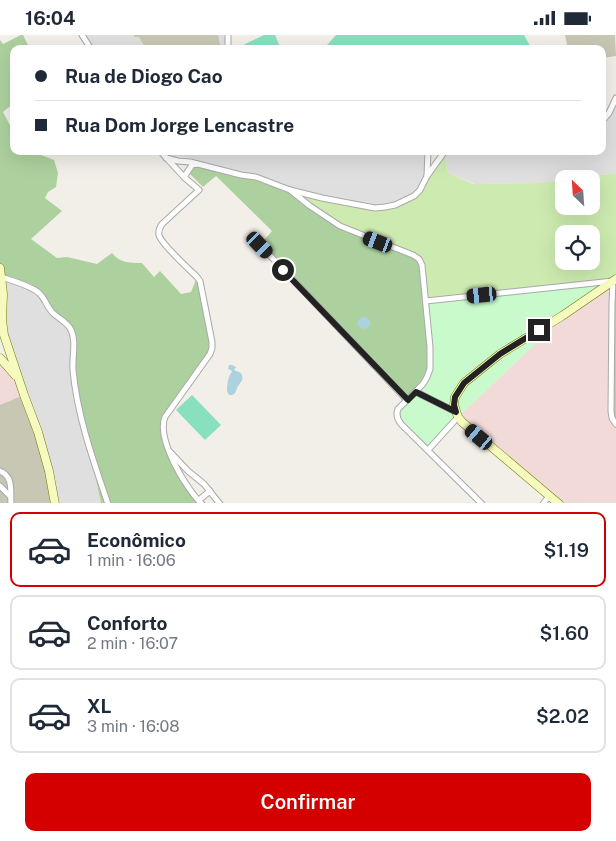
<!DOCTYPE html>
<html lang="pt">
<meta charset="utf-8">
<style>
body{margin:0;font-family:"Public Sans",sans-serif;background:#f2f2f3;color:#1f2937;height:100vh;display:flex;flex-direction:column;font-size:19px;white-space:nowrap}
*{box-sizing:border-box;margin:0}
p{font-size:16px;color:#747a83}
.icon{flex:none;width:28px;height:28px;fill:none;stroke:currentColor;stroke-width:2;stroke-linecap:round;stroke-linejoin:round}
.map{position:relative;height:468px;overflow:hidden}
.sheet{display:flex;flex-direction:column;background:#fff;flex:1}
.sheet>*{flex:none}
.hud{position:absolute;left:10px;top:10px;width:596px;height:110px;border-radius:10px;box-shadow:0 5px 20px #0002;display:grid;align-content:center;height:110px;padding:0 25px;background:#fff}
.needle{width:32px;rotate:335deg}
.fabs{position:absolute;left:555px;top:135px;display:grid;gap:10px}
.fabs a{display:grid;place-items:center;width:45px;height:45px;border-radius:10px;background:#fff;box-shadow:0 5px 20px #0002;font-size:25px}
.end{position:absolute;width:22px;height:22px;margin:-11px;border:6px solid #222;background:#fff;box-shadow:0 0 0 2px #fff}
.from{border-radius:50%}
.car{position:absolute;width:15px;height:30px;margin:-15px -8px;border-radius:6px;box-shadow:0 0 4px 1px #0007;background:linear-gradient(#222 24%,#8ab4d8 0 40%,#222 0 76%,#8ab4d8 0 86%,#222 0)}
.hud b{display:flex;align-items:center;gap:18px;height:48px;font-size:19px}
.hud b+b{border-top:1px solid #e0e1e3}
.hud i{width:12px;height:12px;background:#1f2937}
ul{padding:9px 0 0;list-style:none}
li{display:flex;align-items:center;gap:15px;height:75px;margin:0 10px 8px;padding:0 15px;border:2px solid #e0e1e3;border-radius:10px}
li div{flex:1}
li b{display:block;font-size:19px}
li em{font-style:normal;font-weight:600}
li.selected{border-color:#d40000}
li>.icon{width:45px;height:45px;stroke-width:1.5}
.primary-button{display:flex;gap:10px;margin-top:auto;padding:10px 25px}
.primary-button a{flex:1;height:58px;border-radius:10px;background:#d40000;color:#fff;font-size:20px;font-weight:600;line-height:58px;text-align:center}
.status{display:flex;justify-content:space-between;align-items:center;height:35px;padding:0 25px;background:#fff;direction:ltr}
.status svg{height:14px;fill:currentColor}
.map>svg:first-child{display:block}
</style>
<div class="status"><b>16:04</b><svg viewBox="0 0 49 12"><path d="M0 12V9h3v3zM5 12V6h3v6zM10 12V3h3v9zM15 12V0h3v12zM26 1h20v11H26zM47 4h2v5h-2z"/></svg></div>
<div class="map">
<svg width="616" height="469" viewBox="0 0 616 469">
<rect width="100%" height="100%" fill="#f2efe9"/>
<g fill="#e0dfdf">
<path d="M84,0H228V14H93Z"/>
<path d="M616,63V138L564,144V145L539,148L475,149L448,138L444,118L445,116H602L603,86Z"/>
<path d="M162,116H428L427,141L414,161L385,172L322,163L197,129L191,123L180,121L165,123Z"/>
<path d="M1,242L36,255L70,293L89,412L101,468H53L8,314Z"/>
</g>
<g fill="#f2dad9">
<path d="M613,246L616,389V468H560L458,382L535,309L544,304L539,295Z"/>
<path d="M0,323L18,344L24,360L0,370Z"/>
</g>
<g fill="#c7c7b4">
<path d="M134,0H218L221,14H146L139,2H134Z"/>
<path d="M565,0H615L616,21L603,23L602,14H568Z"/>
<path d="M616,244V389L611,376L612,268Z"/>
<path d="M24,360L38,397L53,468L0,469V370Z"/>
</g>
<path fill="#cdebb0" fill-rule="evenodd" d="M444,118L448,138L473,149L539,148L564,145V171H591V144H571L616,138V244L426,266L340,191L290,155L375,173L395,170L419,155ZM564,199H591V226H564Z"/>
<g fill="#add19e">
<path d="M21,0H23L30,14H14V68L3,77L14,98V116H30L54,125L58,138L56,152L48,157L45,163L62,176L31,204L57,223L67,222L97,229L112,218C120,228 130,228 142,228L154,242L160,236L181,259L191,257L197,242L212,313L163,387L168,415L181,440L202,468H101L89,412L75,355L72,298L52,277L41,260L1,242L0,233V5L3,9Z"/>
<path d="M197,129L241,140L290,155L310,171L365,202L407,217L422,230L431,322L427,342L407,365L260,210L272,196L216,141L203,152L190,139Z"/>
</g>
<path fill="#c8facc" d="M613,246L539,296L544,304L535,309L458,382L428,415L401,389L397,377L416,357L430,334L426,266Z"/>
<g fill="#88e0be">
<path d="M264,0H275L281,14H240L239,12Z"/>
<path d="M336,0H524L532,14H326L327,10Z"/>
<path d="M192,360L221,390L205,405L176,375Z"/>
</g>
<g fill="#aad3df">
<circle cx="364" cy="288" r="6"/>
<path d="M229,330H232L236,332L234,335L241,338C244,344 242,346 238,351C235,356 237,358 232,360H229L227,356C227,350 228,341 232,337L231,335L228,334Z"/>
</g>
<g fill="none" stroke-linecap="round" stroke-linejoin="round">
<defs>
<g id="street">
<path d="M82,0L91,14"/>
<path d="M228,0V14"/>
<path d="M602,86L609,78L616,63"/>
<path d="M160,116L184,142L199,155L162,189C160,192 158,195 159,200C161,209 189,234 197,242L200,246L212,307V313L210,319L165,382C156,404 186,454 202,469"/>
<path d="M166,123L178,126L190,127L241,140L256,142L290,155L322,163L375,173L385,172L395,170L414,161L420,155L427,141L445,116"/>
<path d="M427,141L428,116"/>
<path d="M184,142L192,130L197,129"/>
<path d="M290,155L310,171L340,191L413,220L419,224L422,230L430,312V334L427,342L423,349L398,374C396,379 397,384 401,389L482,469"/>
<path d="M260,210L407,365"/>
<path d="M1,242C11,245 34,252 40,259C45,264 47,272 53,278C58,283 65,286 70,293C77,305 72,321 73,335C77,380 93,425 108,469"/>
<path d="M426,266L613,246L612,268L611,376L612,383L616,389"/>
<path d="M416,357L456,377"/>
<path d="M428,415L458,382"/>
<path d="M170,417L188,436L204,449L220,469"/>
<path d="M0,436C14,442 10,456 11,469"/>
<path d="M0,451L10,461"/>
<path d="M199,465L210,456"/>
<path d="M543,469L549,461"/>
</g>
<g id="secondary">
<path d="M0,233L3,259L2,285L4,300L24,360L38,397L49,436L55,469"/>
<path d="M0,323L15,340"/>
<path d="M559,469L462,387L458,382L454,370L455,362L464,348L500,319L562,281L616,244"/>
</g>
</defs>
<use href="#street" stroke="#a9a9a9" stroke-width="7"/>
<use href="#secondary" stroke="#707d05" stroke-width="9"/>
<use href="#street" stroke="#fff" stroke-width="5"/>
<use href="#secondary" stroke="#f7fabf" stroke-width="8"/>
</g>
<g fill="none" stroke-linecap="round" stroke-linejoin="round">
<path stroke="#222" stroke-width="6" d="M283,235L408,365L416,357L456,377L454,370L455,362L464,348L500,319L539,295"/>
</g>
</svg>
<div class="fabs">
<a><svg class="needle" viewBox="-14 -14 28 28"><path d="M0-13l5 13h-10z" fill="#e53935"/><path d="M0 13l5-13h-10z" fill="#747a83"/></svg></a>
<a><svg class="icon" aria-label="locate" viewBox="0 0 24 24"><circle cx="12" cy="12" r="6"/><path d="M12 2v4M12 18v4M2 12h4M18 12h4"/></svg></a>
</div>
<i class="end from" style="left:283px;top:235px"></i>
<i class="end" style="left:539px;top:295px"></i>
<i class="car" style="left:378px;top:207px;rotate:291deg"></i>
<i class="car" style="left:260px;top:210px;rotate:136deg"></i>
<i class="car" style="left:482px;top:260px;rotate:264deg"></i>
<i class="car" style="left:479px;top:402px;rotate:310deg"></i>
<div class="hud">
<b><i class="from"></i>Rua de Diogo Cao</b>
<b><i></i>Rua Dom Jorge Lencastre</b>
</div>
</div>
<section class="sheet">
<ul>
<li class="selected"><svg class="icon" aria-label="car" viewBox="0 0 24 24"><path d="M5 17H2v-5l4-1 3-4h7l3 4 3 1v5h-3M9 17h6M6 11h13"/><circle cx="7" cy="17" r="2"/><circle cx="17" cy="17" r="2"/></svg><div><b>Econômico</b><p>1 min · 16:06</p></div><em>$1.19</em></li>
<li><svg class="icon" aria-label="car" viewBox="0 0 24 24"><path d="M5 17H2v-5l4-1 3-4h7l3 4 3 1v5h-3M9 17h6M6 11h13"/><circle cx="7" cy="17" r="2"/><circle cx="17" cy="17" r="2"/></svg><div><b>Conforto</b><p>2 min · 16:07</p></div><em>$1.60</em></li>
<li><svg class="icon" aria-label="car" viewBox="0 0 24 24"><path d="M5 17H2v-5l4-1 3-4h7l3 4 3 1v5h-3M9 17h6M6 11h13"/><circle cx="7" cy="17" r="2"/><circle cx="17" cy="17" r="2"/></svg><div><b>XL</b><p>3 min · 16:08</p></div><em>$2.02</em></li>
</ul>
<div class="primary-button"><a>Confirmar</a></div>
</section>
